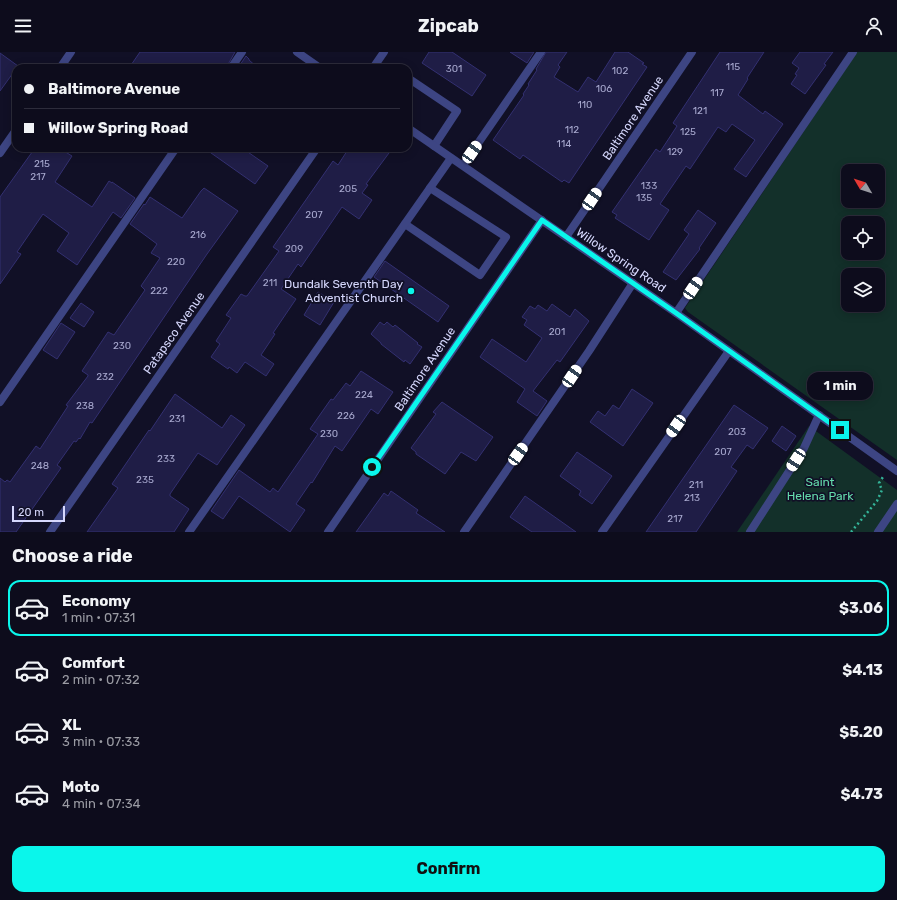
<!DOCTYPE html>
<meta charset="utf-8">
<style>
body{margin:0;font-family:Rubik,sans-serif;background:#161525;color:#f1f3f6;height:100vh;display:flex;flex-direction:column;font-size:15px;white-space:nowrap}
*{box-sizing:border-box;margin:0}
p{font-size:13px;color:#9a9ba3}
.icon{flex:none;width:22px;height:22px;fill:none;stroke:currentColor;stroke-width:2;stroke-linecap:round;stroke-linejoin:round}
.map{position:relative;height:480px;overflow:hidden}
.side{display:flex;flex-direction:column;background:#0d0c1c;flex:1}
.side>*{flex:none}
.top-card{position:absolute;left:12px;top:12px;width:400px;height:88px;border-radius:12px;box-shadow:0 2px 10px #0003,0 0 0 1px #2d2c3b;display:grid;align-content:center;height:88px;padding:0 12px;background:#0d0c1c}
.needle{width:26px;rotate:309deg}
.controls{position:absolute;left:841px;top:112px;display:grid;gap:8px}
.controls a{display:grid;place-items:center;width:44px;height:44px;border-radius:8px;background:#0d0c1c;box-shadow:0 2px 10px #0003,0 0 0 1px #2d2c3b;font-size:20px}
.scale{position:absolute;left:12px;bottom:10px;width:53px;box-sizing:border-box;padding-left:4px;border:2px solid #d6d8fd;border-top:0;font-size:11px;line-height:14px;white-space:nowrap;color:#d6d8fd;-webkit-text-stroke:3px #111026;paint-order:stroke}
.end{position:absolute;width:18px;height:18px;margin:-9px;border:5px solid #0af6eb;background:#111;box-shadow:0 0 0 2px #111}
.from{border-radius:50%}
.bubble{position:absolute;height:28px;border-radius:12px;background:#0d0c1c;box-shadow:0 2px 10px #0003,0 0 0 1px #2d2c3b;font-size:13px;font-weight:700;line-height:28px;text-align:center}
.car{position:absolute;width:12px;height:24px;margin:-12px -6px;border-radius:5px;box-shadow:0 0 3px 1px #0007;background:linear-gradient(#fff 24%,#345 0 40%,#fff 0 76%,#345 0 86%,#fff 0)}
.top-card b{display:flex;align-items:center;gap:14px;height:38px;font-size:15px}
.top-card b+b{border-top:1px solid #2d2c3b}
.top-card i{width:10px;height:10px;background:#f1f3f6}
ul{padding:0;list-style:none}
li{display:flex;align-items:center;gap:12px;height:56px;margin:0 8px 6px;padding:0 4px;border:2px solid transparent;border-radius:12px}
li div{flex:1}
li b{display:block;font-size:15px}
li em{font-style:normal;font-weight:700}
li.on{border-color:#0af6eb}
li>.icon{width:36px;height:36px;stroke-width:1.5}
h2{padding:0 12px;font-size:18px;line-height:48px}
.primary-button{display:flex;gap:8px;margin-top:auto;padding:8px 12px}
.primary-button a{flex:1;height:46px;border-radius:12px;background:#0af6eb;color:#111;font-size:16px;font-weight:700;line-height:46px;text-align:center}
header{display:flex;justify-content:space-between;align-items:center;height:52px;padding:0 12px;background:#0d0c1c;font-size:18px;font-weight:700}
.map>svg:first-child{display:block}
</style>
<header><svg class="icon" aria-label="menu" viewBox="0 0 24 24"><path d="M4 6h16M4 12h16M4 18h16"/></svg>Zipcab<svg class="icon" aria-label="person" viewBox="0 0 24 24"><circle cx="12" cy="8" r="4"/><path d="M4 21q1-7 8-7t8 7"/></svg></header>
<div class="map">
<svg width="897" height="480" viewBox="0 0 897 480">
<rect width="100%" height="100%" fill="#111026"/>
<g fill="#13302a" fill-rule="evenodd">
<path d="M857,0H897V408L688,260L685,256ZM848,119H878V149H848ZM848,171H878V201H848ZM848,223H878V253H848Z"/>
<path d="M809,374L897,438V480H737Z"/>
</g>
<g fill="#1f1d46" stroke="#333071">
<path d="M140,0H235L226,16H129Z"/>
<path d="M429,0H452L486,23L472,44L422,11Z"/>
<path d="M510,0H534L527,11Z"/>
<path d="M546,0H567L558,13L560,15L554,25L578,40L588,25L596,30L615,0H628L644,11L642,12L647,15L569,131L564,128L562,130L523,103L520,107L493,88L524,43L523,42L529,33L528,32L537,18L536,17Z"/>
<path d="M720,0H764L747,26L748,27L738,43L763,62L765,59L783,72L746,125L734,117L755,88L732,72L726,80L718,75L690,117L686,114L660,152L669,158L649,188L615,166L617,163L612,160L656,97L660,100L677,74L673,71Z"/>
<path d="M800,0H833L824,12L826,13L805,42L791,32L797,23L795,22L799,16L792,11Z"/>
<path d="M0,1L18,14L0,39Z"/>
<path d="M246,4L249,7V8L258,16H238Z"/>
<path d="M35,96H59L72,104L55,130L92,155L109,129L112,131V130L135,146L121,166L113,160L77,213L57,199L69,181L43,162L17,200L21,202L0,232V145Z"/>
<path d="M204,96H242L268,114L255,132Z"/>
<path d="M349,96H382L389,101L366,132L368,133L362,141L372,148L359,167L342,155L301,215L298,212L281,237L296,247L273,281L275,282L261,303L274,312L266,324L245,310L237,321L229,315L228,317L211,305L220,292L216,289L231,266L226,263L241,242L245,244H247L279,199L273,195L333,109L338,113Z"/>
<path d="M204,136L238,159L207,202L92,371L90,370L80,387L79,386L76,390L74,389L57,413L61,416L16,480H0V426L5,430L7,428L10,430L36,394L40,397L68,354L66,353L88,324V323L82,319L108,280L114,283L145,238L141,234L160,206L151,201L157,192L130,172L144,152L145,153L150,145L182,166L201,139Z"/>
<path d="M698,158L716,171L699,196L700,197L676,228L663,220L689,182L684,178Z"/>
<path d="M385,209L449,254L438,270L374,225Z"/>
<path d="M318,240L334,250L320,273L304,263Z"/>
<path d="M81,251L94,260L84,275L70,266Z"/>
<path d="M552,252L570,265L575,257L589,269L560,310L557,308L533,339L547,349L537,364L517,350L525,337L480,305L492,287L526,310L542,286L524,273L527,268L522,265L530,254L535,257L538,253L547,259Z"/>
<path d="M380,270L384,273L387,270L393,275L395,273L418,291L417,292L422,295L410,312L405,308L404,310L381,292V291L371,282Z"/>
<path d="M61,271L75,280L57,307L43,298Z"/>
<path d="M361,319L393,340L378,362L371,357L342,399L335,394L312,431L311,430L296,452L305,458L290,480L239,444L223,467L211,459L239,418L270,440L273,436L278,440L318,382L310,377L331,347L333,348L346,331L350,334Z"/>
<path d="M632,337L653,351L623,394L590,370L598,359L605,364L613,353L619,357Z"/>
<path d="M175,342L222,376L231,363L245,373L217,413L198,401L170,442V444L189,457L174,480H87L118,436L112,432L149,378L150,379Z"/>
<path d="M442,350L493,385L476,409L461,400L445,422L416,402V400L411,396L436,362L433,360Z"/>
<path d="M734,353L768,376L753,397L747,393L731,415L737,419L696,480H646Z"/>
<path d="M782,374L796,384L786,399L772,389Z"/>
<path d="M577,400L612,424L592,452L579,443L581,439L560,424Z"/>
<path d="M391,439L418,458L416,461L445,480H356L384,441L388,444Z"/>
<path d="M525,444L576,480H532L510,465Z"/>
</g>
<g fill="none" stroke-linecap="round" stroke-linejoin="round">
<path stroke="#34b499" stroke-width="2.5" stroke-dasharray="2 3" stroke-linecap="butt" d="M851,480L877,449L882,438L879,431L883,425"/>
<g stroke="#3d4583" stroke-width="8">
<path d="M231,16L242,0"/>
<path d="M408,26L457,59L434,94"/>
<path d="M463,113L541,0"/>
<path d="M405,172L480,223L506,185L430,136"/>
<path d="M676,261L853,0"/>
<path d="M0,350L176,96"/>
<path d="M189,480L451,106"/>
<path d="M464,480L589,299L633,231"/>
<path d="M750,480L804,396L819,363"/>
</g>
<path stroke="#3d4583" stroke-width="8" d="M878,480L897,452"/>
<g stroke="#3d4583" stroke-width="8">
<path d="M297,0L320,16"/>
<path d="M60,16L71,0"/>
<path d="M373,16L384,0"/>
<path d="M408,76L676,261L897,419"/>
<path d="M0,101L16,78"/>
<path d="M566,185L692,0"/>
<path d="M50,480L317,96"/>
<path d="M328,480L542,168"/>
<path d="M602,480L729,299"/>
</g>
</g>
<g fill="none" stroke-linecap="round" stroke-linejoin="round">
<path stroke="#0af6eb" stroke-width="5" d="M372,415L542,168L676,261L840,378"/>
</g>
<circle fill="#0af6eb" stroke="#111026" stroke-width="1.5" cx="411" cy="239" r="4"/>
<g text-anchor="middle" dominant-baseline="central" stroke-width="3.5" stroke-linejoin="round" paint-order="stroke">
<g font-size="10" fill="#a8a9cf">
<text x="733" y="15">115</text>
<text x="454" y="17">301</text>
<text x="620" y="19">102</text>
<text x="604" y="37">106</text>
<text x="717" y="41">117</text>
<text x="585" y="53">110</text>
<text x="700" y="59">121</text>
<text x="572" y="78">112</text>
<text x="688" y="80">125</text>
<text x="564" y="92">114</text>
<text x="675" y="100">129</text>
<text x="42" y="112">215</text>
<text x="38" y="125">217</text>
<text x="649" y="134">133</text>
<text x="348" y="137">205</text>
<text x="644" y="146">135</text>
<text x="314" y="163">207</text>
<text x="198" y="183">216</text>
<text x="294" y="197">209</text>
<text x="176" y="210">220</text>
<text x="270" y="231">211</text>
<text x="159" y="239">222</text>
<text x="557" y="280">201</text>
<text x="122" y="294">230</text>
<text x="105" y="325">232</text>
<text x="364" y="343">224</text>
<text x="85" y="354">238</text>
<text x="346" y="364">226</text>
<text x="177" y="367">231</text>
<text x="737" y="380">203</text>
<text x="329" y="382">230</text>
<text x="723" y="400">207</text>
<text x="166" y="407">233</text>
<text x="40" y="414">248</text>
<text x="145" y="428">235</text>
<text x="696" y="433">211</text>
<text x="692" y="446">213</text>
<text x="675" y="467">217</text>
</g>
<g font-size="12" fill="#d6d8fd" stroke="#111026">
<text transform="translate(633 66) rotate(-56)">Baltimore Avenue</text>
<text transform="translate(621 208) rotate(34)">Willow Spring Road</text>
<text transform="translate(174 281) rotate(-55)">Patapsco Avenue</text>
<text transform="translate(425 317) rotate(-56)">Baltimore Avenue</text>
</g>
<g font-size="12" fill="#d6d8fd" stroke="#111026" text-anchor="end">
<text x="403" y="232">Dundalk Seventh Day<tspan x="403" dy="14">Adventist Church</tspan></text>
</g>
<g font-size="12" fill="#64dcac" stroke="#111026">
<text x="820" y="430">Saint<tspan x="820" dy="14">Helena Park</tspan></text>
</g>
</g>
</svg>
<div class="controls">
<a><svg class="needle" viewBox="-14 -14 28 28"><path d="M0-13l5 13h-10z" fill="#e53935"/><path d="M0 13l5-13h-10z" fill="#9a9ba3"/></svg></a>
<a><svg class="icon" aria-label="locate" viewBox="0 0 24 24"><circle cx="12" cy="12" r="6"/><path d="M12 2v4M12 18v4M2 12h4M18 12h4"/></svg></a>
<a><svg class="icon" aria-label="layers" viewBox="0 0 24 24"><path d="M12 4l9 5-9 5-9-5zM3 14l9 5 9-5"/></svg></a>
</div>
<div class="scale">20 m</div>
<i class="end from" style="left:372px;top:415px"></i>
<i class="end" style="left:840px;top:378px"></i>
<div class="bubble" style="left:807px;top:320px;width:66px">1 min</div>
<i class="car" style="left:472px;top:100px;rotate:35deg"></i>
<i class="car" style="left:592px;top:147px;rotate:34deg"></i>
<i class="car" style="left:693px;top:236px;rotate:34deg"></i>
<i class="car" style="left:572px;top:324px;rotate:34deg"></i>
<i class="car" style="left:676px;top:374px;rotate:215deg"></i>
<i class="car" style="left:518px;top:402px;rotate:35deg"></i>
<i class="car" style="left:796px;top:408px;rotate:213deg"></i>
<div class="top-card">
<b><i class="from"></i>Baltimore Avenue</b>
<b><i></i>Willow Spring Road</b>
</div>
</div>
<section class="side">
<h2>Choose a ride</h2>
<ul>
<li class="on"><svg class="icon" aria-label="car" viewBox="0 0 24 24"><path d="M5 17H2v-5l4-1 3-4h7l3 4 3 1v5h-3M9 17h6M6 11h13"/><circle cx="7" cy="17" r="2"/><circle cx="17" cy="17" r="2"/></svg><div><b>Economy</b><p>1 min · 07:31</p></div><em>$3.06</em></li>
<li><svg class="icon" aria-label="car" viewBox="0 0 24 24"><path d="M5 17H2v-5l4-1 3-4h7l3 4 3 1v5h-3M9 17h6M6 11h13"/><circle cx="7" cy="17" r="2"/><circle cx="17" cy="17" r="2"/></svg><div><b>Comfort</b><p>2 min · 07:32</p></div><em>$4.13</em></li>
<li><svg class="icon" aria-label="car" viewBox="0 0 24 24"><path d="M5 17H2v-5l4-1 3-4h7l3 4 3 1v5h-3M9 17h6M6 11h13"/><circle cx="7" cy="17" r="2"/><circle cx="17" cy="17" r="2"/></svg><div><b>XL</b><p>3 min · 07:33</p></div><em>$5.20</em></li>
<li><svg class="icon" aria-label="car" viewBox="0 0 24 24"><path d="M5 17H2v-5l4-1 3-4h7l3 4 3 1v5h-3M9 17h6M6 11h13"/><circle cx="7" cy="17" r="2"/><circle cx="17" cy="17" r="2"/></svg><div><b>Moto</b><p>4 min · 07:34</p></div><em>$4.73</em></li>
</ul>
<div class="primary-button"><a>Confirm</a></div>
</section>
